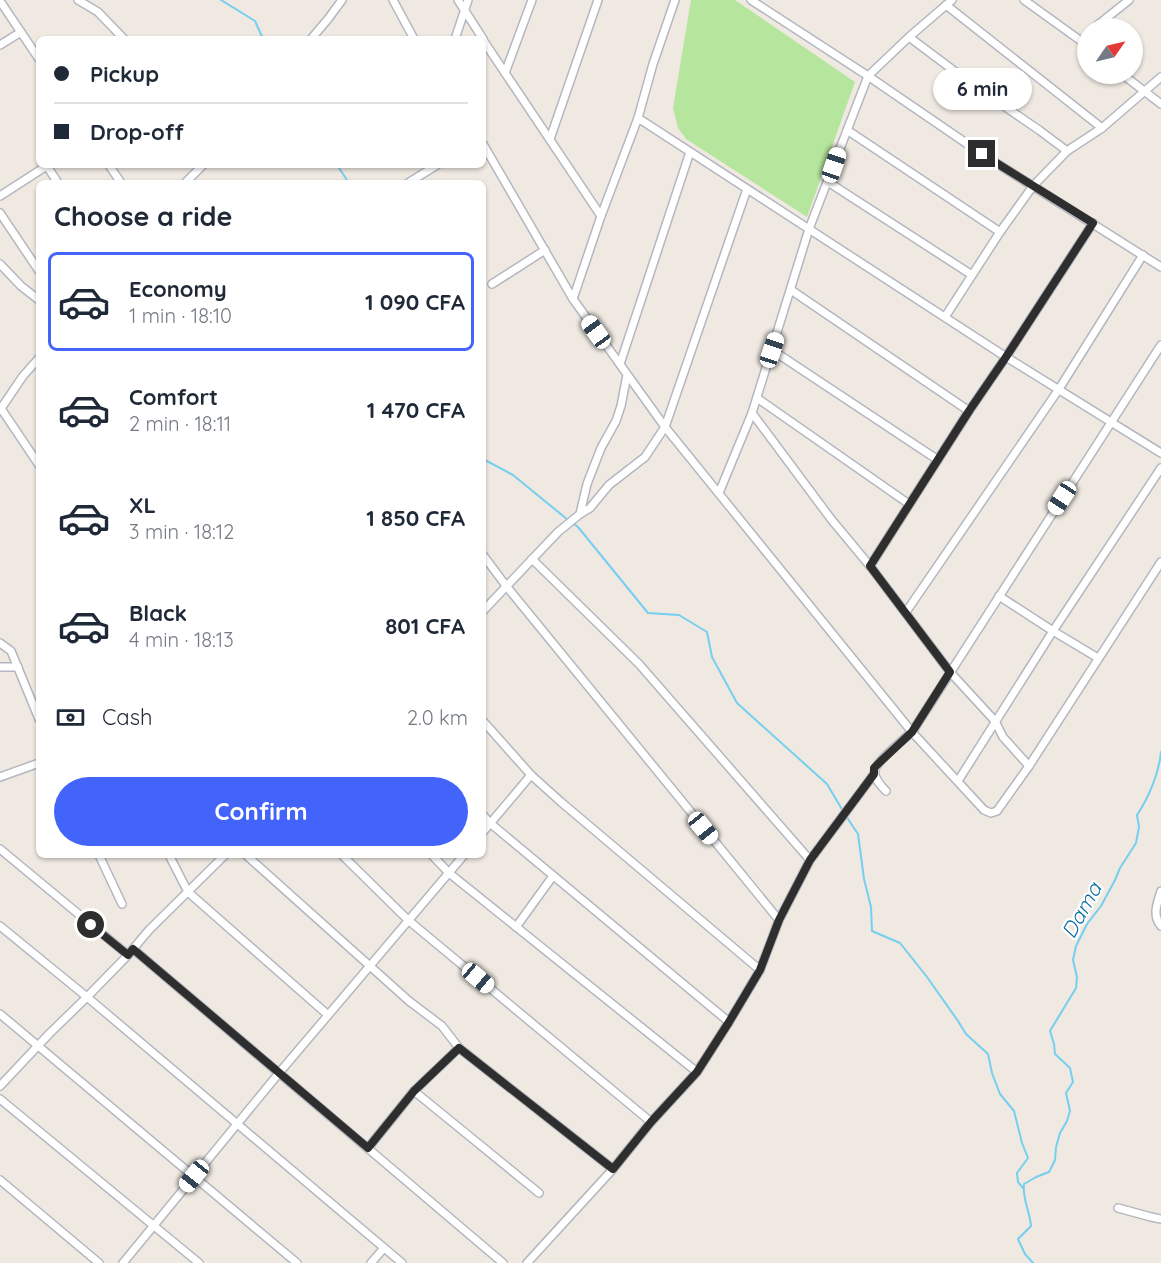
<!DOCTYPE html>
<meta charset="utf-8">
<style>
body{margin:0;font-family:Quicksand,sans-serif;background:#f2f2f3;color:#1f2937;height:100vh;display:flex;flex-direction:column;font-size:22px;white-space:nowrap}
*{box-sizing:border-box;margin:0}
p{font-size:20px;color:#747a83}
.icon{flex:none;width:33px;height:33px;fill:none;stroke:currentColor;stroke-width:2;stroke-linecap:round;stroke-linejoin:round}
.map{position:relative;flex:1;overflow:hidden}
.details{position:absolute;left:36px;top:180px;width:450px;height:678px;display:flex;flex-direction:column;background:#fff;border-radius:9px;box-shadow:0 2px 4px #0004}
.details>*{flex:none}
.top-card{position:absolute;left:36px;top:36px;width:450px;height:132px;border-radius:9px;box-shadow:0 2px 4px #0004;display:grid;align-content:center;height:132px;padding:0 18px;background:#fff}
.needle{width:39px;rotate:56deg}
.fabs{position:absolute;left:1077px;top:18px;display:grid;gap:12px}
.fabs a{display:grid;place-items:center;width:66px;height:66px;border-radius:50%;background:#fff;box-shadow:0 2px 4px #0004;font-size:30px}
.end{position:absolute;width:27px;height:27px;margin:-14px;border:8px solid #2e2e2e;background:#fff;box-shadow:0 0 0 3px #fff}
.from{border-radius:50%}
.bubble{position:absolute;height:42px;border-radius:21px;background:#fff;box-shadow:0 2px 4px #0004;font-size:20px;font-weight:800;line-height:42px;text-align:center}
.car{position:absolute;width:18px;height:36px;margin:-18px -9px;border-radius:8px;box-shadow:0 0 4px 2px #0007;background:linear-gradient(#fff 24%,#345 0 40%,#fff 0 76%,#345 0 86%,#fff 0)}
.top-card b{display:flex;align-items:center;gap:21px;height:57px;font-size:22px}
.top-card b+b{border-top:2px solid #e0e1e3}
.top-card i{width:15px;height:15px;background:#1f2937}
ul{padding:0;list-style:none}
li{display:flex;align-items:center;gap:18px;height:99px;margin:0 12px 9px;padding:0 6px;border:3px solid transparent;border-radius:9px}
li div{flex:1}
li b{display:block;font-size:22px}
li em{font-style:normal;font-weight:800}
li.selected{border-color:#4264fb}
li>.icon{width:54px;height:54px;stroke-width:1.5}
h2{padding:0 18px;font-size:27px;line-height:72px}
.pay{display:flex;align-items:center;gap:15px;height:66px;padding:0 18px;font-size:22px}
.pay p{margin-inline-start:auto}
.button{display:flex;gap:12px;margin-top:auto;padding:12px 18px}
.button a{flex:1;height:69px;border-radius:36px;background:#4264fb;color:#fff;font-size:24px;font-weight:800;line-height:69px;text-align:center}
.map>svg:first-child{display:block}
</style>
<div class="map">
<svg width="1161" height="1263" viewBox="0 0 1161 1263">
<rect width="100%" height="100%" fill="#efe9e1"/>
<path fill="#b6e59e" d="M691,0H735L855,82L807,217L686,139L678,128L673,108Z"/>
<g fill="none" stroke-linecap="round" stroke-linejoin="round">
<g stroke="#75cff0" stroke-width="2">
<path d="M221,0L255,21L263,39"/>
<path d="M337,165L349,183"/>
<path d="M483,459L513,475L568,520"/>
<path d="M573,523L578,527L648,613L679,615L707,632L712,657L737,703L827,784L843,811"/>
<path d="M846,816L858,834L864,879L871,907L872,931L900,943L927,977L958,1021L966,1034L988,1054L992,1073L1000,1094L1014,1111L1022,1143L1028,1158L1017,1173L1018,1182L1023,1188"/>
<path d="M1033,1263L1025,1254L1018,1239L1031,1226C1030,1211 1022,1199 1024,1184L1036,1177L1049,1172L1055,1160L1056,1147L1060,1133L1067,1121L1070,1111L1066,1093L1073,1082L1070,1068L1055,1054L1054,1044L1050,1031L1076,988L1077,977L1073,960L1076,946L1087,924L1101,906L1115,880L1120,868L1136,843L1139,827L1137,815C1149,797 1159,773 1161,752"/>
</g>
<defs>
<g id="minor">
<path d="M78,0L98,12L124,39"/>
<path d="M393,0L414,39"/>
<path d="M458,0L483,39"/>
<path d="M751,0L868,76L982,154L1161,267"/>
<path d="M1024,0L1088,46"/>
<path d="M0,1L39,59"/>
<path d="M946,5L1102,128"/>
<path d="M1094,28L1129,0"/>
<path d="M909,37L969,82L1039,130L1067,151"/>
<path d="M311,39L328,19L342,0"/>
<path d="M455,39L468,0"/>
<path d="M483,40L601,216"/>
<path d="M0,45L21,32"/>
<path d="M505,73L532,0"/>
<path d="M1122,74L1161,104"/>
<path d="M638,118L1006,357L1161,453"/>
<path d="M847,130L1000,232"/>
<path d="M550,139L598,0"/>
<path d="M483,144L573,299L665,427L912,732L984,810L991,813L997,811L1029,766L1161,562"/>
<path d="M109,165L121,183"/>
<path d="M47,166L58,183"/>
<path d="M828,182L972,275"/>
<path d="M185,183L203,165"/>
<path d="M408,183L437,165"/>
<path d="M0,196L48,165"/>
<path d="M0,213L39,271"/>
<path d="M0,264L21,286L39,300"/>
<path d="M492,284L545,250"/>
<path d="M791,290L969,411"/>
<path d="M573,299L601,216L638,118L653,64L675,0"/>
<path d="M945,317L1000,232L1033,186L1067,151L1102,128L1161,77"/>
<path d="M772,350L938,460"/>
<path d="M620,364L690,152"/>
<path d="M757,398L909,504"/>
<path d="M0,407L39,465"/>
<path d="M0,410L23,376L39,358"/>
<path d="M752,413L831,519L870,566L950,672L995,721L1003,737L1029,766"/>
<path d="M719,493L752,413L809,229L868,76L909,37L952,0"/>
<path d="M580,514L587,484L601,448L616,421L621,406L627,375"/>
<path d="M483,555L507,587L779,920"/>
<path d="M532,559L639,664L810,860"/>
<path d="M870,566L969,411L1006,357L1093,223"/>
<path d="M999,596L1053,631L1098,658"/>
<path d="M483,611L558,532L580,514L590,508L609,485L645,457L665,427L747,189"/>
<path d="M906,612L1059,389L1143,255"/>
<path d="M0,643L11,651L39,719"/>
<path d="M0,667H18"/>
<path d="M483,721L531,775L561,802L760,970"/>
<path d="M0,777L39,763"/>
<path d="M958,781L1053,631L1161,468"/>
<path d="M886,791C881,786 873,778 875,770C876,762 904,739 912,732L1161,345"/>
<path d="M483,815L490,823L729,1022"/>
<path d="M483,832L531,775"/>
<path d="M0,849L128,955"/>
<path d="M99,855L122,904"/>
<path d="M169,855L188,892L328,1015"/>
<path d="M246,855L409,1001L442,1026L459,1048L613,1169"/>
<path d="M342,855L408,920L651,1122"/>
<path d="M432,855L449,873L697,1072"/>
<path d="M1161,891C1157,904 1152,915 1161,926"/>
<path d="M0,926L87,997L402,1263"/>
<path d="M516,927L553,876"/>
<path d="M133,949L503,1263"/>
<path d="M0,1014L297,1263"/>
<path d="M0,1086L49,1034L87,997L128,955L149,930L225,855"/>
<path d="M414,1091L539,1193"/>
<path d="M0,1099L199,1263"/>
<path d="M368,1148L414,1091L459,1048"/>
<path d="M0,1180L99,1263"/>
<path d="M1118,1208L1151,1217L1161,1219"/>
<path d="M123,1263L279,1073L464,855"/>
<path d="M371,1263L384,1248"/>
<path d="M527,1263L613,1169L651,1122L697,1072L729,1022L760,970L779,920L810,860L874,774"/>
</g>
</defs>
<use href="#minor" stroke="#b4b7c1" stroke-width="10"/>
<use href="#minor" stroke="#fff" stroke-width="7"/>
</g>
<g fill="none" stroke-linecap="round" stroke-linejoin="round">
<path stroke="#2e2e2e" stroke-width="8" d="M91,925L128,955L133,949L368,1148L414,1091L459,1048L613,1169L651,1122L697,1072L729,1022L760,970L779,920L810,860L874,774V768L880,762L912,732L950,672L870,566L969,411L1006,357L1093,223L982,154"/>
</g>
<g text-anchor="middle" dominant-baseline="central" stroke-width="4.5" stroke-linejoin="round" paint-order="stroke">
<g font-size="21" font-style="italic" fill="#0d6fa3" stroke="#fff">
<text transform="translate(1081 910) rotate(-61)">Dama</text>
</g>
</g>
</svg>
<div class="fabs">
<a><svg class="needle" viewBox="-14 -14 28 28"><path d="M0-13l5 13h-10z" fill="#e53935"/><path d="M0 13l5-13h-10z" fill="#747a83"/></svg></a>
</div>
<i class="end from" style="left:91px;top:925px"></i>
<i class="end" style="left:982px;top:154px"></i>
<div class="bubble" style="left:933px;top:68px;width:99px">6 min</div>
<i class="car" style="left:834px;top:165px;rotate:19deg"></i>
<i class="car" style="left:596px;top:332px;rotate:324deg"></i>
<i class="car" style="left:772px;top:350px;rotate:18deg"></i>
<i class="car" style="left:1062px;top:498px;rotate:213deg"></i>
<i class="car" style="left:703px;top:828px;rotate:141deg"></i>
<i class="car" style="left:478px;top:978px;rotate:130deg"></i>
<i class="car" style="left:194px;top:1176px;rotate:219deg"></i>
<div class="top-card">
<b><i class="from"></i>Pickup</b>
<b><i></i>Drop-off</b>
</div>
<section class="details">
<h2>Choose a ride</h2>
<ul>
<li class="selected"><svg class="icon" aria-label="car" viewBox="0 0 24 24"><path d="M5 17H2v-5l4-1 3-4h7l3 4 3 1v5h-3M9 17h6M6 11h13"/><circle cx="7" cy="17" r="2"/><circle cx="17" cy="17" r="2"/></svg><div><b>Economy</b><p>1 min · 18:10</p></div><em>1 090 CFA</em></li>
<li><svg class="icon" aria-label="car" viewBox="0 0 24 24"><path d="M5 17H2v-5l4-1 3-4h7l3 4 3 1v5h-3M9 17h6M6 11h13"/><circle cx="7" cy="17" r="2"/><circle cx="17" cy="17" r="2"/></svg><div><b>Comfort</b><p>2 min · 18:11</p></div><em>1 470 CFA</em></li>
<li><svg class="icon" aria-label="car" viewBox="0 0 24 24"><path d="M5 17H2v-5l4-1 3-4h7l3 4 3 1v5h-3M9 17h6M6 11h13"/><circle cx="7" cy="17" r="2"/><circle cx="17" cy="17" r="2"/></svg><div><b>XL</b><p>3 min · 18:12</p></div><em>1 850 CFA</em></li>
<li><svg class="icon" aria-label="car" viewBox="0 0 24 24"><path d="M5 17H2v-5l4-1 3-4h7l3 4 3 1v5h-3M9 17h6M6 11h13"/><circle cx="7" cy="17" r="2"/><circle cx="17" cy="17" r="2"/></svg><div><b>Black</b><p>4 min · 18:13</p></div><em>801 CFA</em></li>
</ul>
<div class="pay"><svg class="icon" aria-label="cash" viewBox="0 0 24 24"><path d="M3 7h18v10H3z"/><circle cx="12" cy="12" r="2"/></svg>Cash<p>2.0 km</p></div>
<div class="button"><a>Confirm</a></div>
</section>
</div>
